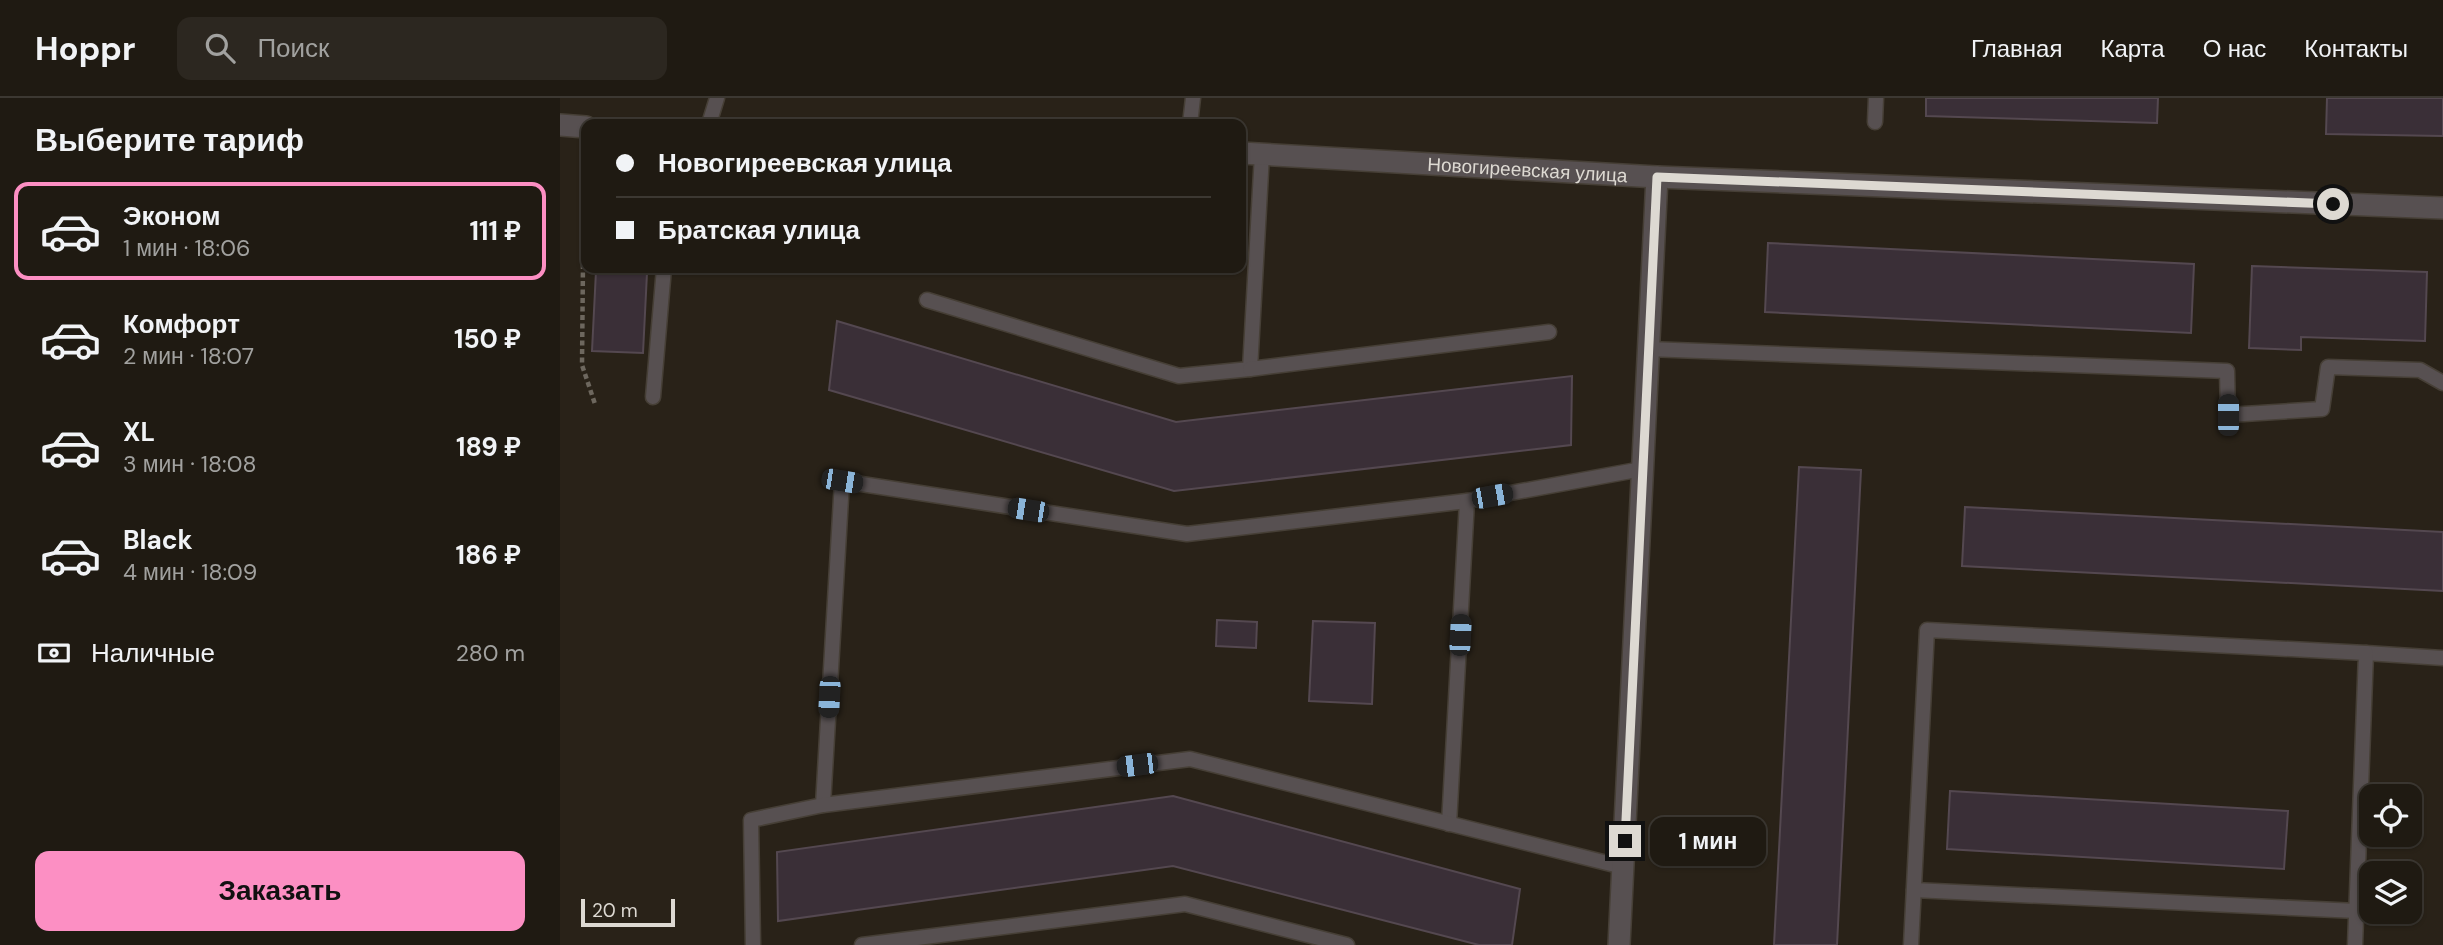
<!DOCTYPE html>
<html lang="ru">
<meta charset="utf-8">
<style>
body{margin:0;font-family:"DM Sans",sans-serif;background:#2c2720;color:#f1f3f6;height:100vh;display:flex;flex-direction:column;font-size:26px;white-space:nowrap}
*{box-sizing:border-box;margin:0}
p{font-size:23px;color:#a1a19f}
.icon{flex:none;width:38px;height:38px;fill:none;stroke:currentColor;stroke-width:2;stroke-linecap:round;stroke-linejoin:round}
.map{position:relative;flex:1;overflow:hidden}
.sheet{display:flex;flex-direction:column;background:#1f1a12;width:560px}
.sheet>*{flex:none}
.hud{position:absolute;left:21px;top:21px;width:665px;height:154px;border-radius:14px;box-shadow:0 2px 5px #0004,0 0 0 2px #3c3832;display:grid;align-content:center;height:154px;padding:0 35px;background:#1f1a12}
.controls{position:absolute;left:1799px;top:686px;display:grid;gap:14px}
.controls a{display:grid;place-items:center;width:63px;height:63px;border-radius:14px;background:#1f1a12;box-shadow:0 2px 5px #0004,0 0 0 2px #3c3832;font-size:35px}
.scale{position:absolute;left:21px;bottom:18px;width:94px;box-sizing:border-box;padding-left:7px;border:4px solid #ddd9d2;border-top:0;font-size:19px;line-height:24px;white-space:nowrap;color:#ddd9d2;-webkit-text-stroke:5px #292218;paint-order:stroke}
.end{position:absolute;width:32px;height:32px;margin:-16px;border:9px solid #ddd9d2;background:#111;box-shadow:0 0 0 4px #111}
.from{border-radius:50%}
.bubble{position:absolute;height:49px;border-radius:14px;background:#1f1a12;box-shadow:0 2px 5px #0004,0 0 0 2px #3c3832;font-size:23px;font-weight:700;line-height:49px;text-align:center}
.car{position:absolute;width:21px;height:42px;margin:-21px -10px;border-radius:9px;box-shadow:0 0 5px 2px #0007;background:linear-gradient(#222 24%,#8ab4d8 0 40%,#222 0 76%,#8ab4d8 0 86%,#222 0)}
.hud b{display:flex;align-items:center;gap:24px;height:66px;font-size:26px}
.hud b+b{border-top:2px solid #3c3832}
.hud i{width:18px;height:18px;background:#f1f3f6}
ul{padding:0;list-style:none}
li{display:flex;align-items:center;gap:21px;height:98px;margin:0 14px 10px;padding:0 21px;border:4px solid transparent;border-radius:14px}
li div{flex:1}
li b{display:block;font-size:26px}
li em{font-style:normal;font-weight:700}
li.on{border-color:#fc8fc3}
li>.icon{width:63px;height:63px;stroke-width:1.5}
h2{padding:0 35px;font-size:32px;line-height:84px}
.pay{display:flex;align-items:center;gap:18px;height:77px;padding:0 35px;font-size:26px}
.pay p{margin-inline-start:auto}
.cta{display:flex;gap:14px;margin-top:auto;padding:14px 35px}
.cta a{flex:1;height:80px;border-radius:14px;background:#fc8fc3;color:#111;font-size:28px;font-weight:700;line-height:80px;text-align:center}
header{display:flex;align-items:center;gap:42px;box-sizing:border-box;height:98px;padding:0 35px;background:#1f1a12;border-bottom:2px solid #3c3832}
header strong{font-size:33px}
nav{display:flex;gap:38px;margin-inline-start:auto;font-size:24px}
.search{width:490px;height:63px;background:#2c2720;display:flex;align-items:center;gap:18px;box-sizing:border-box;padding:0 24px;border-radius:14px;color:#a1a19f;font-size:26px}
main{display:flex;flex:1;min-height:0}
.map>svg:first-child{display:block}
</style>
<header>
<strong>Hoppr</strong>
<div class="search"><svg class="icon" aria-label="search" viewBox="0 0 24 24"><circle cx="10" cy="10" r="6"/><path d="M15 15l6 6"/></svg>Поиск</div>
<nav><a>Главная</a><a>Карта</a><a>О нас</a><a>Контакты</a></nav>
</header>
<main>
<section class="sheet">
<h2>Выберите тариф</h2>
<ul>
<li class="on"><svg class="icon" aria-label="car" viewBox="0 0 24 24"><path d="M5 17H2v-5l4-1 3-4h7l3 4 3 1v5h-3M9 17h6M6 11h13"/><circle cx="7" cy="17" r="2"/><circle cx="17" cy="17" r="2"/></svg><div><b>Эконом</b><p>1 мин · 18:06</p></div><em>111 ₽</em></li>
<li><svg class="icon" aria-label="car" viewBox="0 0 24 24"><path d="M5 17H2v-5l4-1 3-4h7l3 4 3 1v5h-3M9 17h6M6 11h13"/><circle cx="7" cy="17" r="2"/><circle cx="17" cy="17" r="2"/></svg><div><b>Комфорт</b><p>2 мин · 18:07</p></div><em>150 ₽</em></li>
<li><svg class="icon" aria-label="car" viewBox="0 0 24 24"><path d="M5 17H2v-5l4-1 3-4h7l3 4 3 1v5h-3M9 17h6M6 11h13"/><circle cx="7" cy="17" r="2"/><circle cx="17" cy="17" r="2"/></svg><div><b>XL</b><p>3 мин · 18:08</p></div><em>189 ₽</em></li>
<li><svg class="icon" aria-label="car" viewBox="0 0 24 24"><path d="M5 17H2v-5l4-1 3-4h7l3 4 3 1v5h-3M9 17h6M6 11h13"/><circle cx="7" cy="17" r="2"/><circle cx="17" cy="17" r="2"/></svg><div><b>Black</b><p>4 мин · 18:09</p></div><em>186 ₽</em></li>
</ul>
<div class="pay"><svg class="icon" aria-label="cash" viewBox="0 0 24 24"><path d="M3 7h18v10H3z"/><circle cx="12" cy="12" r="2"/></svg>Наличные<p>280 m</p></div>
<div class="cta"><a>Заказать</a></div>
</section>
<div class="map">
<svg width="1883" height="847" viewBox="0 0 1883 847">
<rect width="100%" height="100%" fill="#292218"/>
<g fill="#3a2f37" stroke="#544850" stroke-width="2">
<path d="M1366,0H1598L1597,25L1366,18Z"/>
<path d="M1767,0H1883V38L1766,36Z"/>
<path d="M1208,145L1634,166L1631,235L1205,214Z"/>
<path d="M1692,168L1867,174L1865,243L1741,239V252L1689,250Z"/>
<path d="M36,173L87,175L83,255L32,253Z"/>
<path d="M277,223L616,324L1012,278L1011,347L614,393L269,292Z"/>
<path d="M1239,369L1301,372L1277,847H1214Z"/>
<path d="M1405,409L1883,434V493L1402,468Z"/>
<path d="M657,522L697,524L696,550L656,548Z"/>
<path d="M753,523L815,525L812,606L749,603Z"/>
<path d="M1390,693L1728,713L1724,771L1387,751Z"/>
<path d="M613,698L960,791L952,847H919L613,768L218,823L217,754Z"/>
</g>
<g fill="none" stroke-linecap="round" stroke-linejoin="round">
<defs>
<g id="service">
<path d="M1315,24L1316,0"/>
<path d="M149,26L157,0"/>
<path d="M630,26L633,0"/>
<path d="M367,202L619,278L690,271L702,56"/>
<path d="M1088,251L1667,273L1668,317L1762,311L1768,269L1860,272L1883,285"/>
<path d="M690,271L989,234"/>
<path d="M93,299L104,170"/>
<path d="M1806,555L1883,560"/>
<path d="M263,707L282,383L627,436L907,403L1082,371"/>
<path d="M889,726L907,403"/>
<path d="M1354,792L1797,813"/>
<path d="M193,847L191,722L263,707L630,661L1063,769"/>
<path d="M302,847L625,806L787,847"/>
<path d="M1351,847L1367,532L1806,555L1795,847"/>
</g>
<path id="minor" d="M1059,847L1097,79"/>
<g id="tertiary">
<path d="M0,27L26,29"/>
<path id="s1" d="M681,55L1097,79L1883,110"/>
</g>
</defs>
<use href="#service" stroke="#463f36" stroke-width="17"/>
<use href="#minor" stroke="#463f36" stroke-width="24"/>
<use href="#tertiary" stroke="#463f36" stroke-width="24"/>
<path stroke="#6d675e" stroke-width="4.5" stroke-dasharray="5 3.5" stroke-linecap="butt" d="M24,64L22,267L35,306"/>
<use href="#service" stroke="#575051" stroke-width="14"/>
<use href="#minor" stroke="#575051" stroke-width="21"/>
<use href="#tertiary" stroke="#575051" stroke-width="21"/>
</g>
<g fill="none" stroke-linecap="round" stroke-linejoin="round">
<path stroke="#ddd9d2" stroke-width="9" d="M1065,743L1097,79L1773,106"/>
</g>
<g text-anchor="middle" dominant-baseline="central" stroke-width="5" stroke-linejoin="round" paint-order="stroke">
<g font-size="19" fill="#ddd9d2" stroke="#292218">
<text stroke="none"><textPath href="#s1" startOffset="287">Новогиреевская улица</textPath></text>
</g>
</g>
</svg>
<div class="controls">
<a><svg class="icon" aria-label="locate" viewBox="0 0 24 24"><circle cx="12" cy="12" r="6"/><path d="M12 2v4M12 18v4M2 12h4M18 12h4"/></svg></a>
<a><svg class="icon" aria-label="layers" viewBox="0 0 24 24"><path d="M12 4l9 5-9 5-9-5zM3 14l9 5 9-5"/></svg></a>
</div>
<div class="scale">20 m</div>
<i class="end from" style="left:1773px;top:106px"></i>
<i class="end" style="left:1065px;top:743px"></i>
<div class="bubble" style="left:1090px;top:719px;width:116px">1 мин</div>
<i class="car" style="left:1668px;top:317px;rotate:0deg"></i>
<i class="car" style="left:282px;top:383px;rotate:99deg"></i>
<i class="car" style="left:932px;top:398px;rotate:80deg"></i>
<i class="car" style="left:468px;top:412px;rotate:279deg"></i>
<i class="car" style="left:900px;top:537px;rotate:3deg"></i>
<i class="car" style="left:269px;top:599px;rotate:183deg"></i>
<i class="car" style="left:577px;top:667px;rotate:263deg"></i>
<div class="hud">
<b><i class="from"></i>Новогиреевская улица</b>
<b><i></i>Братская улица</b>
</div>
</div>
</main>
